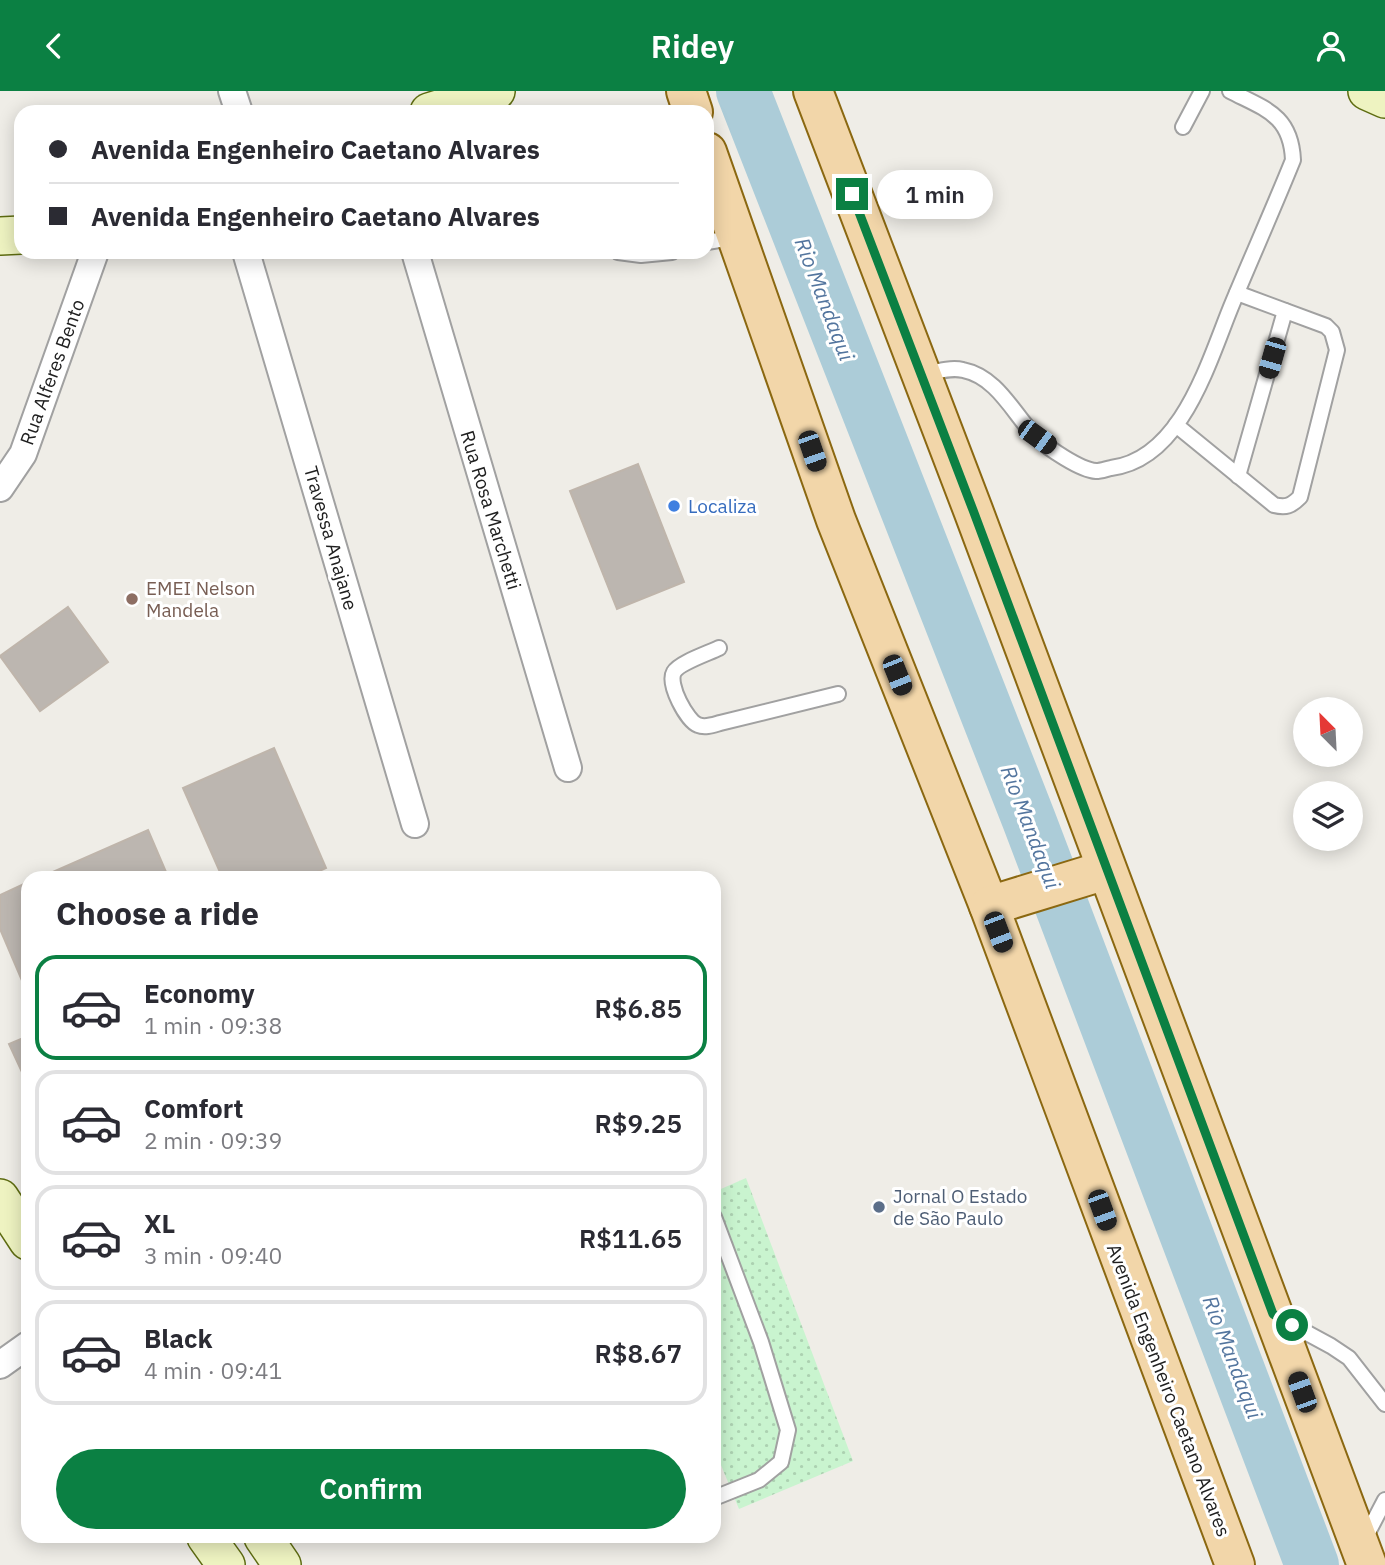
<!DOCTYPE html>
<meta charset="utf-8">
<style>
body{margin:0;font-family:"IBM Plex Sans",sans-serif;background:#f2f2f3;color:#2b2b33;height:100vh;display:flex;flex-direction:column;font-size:26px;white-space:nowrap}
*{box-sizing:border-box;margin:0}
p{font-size:23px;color:#7c7c81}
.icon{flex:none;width:38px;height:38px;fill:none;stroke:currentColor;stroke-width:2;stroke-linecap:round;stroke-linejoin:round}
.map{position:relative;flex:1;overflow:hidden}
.sheet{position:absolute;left:21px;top:780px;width:700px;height:672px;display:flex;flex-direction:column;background:#fff;border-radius:21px;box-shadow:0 4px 18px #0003}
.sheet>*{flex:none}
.guide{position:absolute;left:14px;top:14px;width:700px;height:154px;border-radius:21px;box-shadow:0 4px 18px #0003;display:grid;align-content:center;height:154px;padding:0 35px;background:#fff}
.needle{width:46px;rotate:336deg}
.tools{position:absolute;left:1293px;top:606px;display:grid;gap:14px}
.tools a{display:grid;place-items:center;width:70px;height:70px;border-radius:50%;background:#fff;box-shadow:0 4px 18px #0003;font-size:35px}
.end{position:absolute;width:32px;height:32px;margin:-16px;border:9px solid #0b8043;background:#fff;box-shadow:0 0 0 4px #fff}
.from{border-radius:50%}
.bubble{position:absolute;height:49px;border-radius:24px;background:#fff;box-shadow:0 4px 18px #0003;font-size:23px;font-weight:600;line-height:49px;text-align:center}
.car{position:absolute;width:21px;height:42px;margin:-21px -10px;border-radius:9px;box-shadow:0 0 5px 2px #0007;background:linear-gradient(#222 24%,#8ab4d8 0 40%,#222 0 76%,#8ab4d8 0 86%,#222 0)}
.guide b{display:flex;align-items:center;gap:24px;height:66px;font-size:26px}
.guide b+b{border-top:2px solid #e1e1e2}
.guide i{width:18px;height:18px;background:#2b2b33}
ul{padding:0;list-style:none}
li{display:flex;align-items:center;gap:21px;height:105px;margin:0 14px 10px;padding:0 21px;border:4px solid #e1e1e2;border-radius:21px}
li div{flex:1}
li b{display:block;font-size:26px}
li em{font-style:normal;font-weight:600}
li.on{border-color:#0b8043}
li>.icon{width:63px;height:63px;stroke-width:1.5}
h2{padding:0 35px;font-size:32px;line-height:84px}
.cta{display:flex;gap:14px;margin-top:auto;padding:14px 35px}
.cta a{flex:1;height:80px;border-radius:42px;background:#0b8043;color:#fff;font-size:28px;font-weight:600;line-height:80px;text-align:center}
header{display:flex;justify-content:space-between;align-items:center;height:91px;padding:0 35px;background:#0b8043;color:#fff;font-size:32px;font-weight:600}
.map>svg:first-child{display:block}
</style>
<header><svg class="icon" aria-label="back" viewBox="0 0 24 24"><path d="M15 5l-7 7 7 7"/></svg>Ridey<svg class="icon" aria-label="person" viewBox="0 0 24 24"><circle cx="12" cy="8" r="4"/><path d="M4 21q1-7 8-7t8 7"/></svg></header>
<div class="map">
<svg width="1385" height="1474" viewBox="0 0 1385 1474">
<defs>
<pattern id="park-dots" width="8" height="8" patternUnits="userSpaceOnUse" patternTransform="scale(1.75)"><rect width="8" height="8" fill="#c9f4cf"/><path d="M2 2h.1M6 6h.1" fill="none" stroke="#acd1b1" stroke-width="1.8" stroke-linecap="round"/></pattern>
</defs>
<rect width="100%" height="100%" fill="#efede7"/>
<path fill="url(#park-dots)" d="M746,1087L853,1370L739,1418L714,1357V1101Z"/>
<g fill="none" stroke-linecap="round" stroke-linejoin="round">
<path stroke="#acccd8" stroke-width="54" d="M743,0L1029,729L1312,1474"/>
</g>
<g fill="#bcb6b0" stroke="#bfb5ab" stroke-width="2">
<path d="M638,373L684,491L617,518L570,400Z"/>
<path d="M68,516L108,571L40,620L0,565Z"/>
<path d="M274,657L326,777L302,788H223L183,697Z"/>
<path d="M148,739L169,788H37Z"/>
<path d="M28,791V899H26L0,838V804Z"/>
<path d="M28,945V994L9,953Z"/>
</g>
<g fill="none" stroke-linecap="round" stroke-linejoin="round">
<defs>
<g id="lane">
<path d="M1183,36L1202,0"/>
<path d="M707,151L737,146"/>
<path d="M618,161L641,164L672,161"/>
<path d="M921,284C935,281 950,276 963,279C998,286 1014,324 1036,346C1048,357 1080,379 1096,380C1101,380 1106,378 1111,377C1183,368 1209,268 1233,211C1253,163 1274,116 1293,69C1291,24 1265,18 1230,0"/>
<path d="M1176,334L1274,414C1286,417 1291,415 1300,406L1337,259L1332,241L1326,235L1237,202"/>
<path d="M1238,385L1285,220"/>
<path d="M719,557C709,562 679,572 674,581C667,593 687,630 698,634C705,637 713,634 720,632L838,603"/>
<path d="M714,1126L761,1251L788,1339L781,1371L759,1389L714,1407"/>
<path d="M1283,1229L1331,1255L1349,1267L1385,1313"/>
<path d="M1364,1449L1385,1409"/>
</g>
<g id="street">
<path d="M232,0L239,21"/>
<path d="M246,161L415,733"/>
<path d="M415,161L568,677"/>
<path d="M0,397L23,363L95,161"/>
<path d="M0,1274L28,1254"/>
</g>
<g id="secondary">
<path d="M1367,0L1385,8"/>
<path d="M429,21L496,0"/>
<path d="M0,145L21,144"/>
<path d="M0,1107L28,1150"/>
<path d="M206,1446L226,1474"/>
<path d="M263,1446L282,1474"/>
</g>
<g id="primary">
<path d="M686,0L693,21"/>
<path d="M813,0L973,419L1367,1474"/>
<path d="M707,61L836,429L989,815L1235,1474"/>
<path d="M989,815L1106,779"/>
</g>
</defs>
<use href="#lane" stroke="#a1a1a1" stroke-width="18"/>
<use href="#street" stroke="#a1a1a1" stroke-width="30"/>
<use href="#secondary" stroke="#5e6c11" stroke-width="40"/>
<use href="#primary" stroke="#8b6811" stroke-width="42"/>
<use href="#lane" stroke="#fff" stroke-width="14"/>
<use href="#street" stroke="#fff" stroke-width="26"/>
<use href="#secondary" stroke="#eef3c1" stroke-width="37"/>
<use href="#primary" stroke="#f2d6a9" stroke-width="38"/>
</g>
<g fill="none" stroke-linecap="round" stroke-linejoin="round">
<path stroke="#0b8043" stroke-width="9" d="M852,103L973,419L1273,1223L1292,1234"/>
</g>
<circle fill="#3f7fe0" stroke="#fff" stroke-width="2.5" cx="674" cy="415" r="7"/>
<circle fill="#8d6e63" stroke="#fff" stroke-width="2.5" cx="132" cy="508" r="7"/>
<circle fill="#5c6f8a" stroke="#fff" stroke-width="2.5" cx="879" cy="1116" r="7"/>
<g text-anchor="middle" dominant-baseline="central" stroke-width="6" stroke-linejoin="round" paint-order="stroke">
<g font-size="19" fill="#202020" stroke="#fff">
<text transform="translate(52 281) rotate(-70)">Rua Alferes Bento</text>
<text transform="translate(491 419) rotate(73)">Rua Rosa Marchetti</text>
<text transform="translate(331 447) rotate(74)">Travessa Anajane</text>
<text transform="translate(1169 1299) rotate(69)">Avenida Engenheiro Caetano Alvares</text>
</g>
<g font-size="19" fill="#366cbe" stroke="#fff" text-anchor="start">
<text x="688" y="415">Localiza</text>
</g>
<g font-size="19" fill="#785e54" stroke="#fff" text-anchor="start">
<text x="146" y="497">EMEI Nelson<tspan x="146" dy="22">Mandela</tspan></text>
</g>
<g font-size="19" fill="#4e5e75" stroke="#fff" text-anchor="start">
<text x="893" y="1105">Jornal O Estado<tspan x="893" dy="22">de São Paulo</tspan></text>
</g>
<g font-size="21" font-style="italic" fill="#53759e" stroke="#fff">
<text transform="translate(825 208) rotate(69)">Rio Mandaqui</text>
<text transform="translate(1031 736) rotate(69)">Rio Mandaqui</text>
<text transform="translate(1233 1266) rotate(69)">Rio Mandaqui</text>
</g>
</g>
</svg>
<div class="tools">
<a><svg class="needle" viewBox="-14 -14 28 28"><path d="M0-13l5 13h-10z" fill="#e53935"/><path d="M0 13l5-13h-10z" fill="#7c7c81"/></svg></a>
<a><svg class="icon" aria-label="layers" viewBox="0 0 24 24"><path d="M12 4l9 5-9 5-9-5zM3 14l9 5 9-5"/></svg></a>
</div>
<i class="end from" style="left:1292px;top:1234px"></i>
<i class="end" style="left:852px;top:103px"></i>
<div class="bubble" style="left:877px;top:79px;width:116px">1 min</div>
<i class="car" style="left:1272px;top:267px;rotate:196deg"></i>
<i class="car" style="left:1037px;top:346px;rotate:126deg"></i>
<i class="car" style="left:812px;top:360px;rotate:161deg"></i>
<i class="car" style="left:897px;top:584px;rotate:158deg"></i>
<i class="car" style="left:998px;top:841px;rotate:159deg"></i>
<i class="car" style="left:1102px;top:1119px;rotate:160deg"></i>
<i class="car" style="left:1302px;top:1301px;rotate:340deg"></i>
<div class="guide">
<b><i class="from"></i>Avenida Engenheiro Caetano Alvares</b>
<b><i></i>Avenida Engenheiro Caetano Alvares</b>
</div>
<section class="sheet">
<h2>Choose a ride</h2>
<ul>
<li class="on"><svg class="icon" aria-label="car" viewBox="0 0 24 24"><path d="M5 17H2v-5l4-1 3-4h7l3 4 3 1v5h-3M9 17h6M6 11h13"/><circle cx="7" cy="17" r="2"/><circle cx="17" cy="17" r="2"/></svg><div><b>Economy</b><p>1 min · 09:38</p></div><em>R$6.85</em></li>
<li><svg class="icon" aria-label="car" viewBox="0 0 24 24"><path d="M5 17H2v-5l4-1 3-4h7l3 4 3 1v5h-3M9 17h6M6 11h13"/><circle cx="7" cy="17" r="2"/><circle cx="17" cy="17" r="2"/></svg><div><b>Comfort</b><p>2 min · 09:39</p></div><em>R$9.25</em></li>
<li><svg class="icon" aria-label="car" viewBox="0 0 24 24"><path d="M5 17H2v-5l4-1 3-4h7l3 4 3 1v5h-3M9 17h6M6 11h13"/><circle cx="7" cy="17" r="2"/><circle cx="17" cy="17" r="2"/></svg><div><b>XL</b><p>3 min · 09:40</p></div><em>R$11.65</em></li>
<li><svg class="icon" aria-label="car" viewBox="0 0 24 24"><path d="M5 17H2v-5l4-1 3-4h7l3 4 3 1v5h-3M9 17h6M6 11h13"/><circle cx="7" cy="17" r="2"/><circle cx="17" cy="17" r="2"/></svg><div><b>Black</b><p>4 min · 09:41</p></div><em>R$8.67</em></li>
</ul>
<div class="cta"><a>Confirm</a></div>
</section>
</div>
